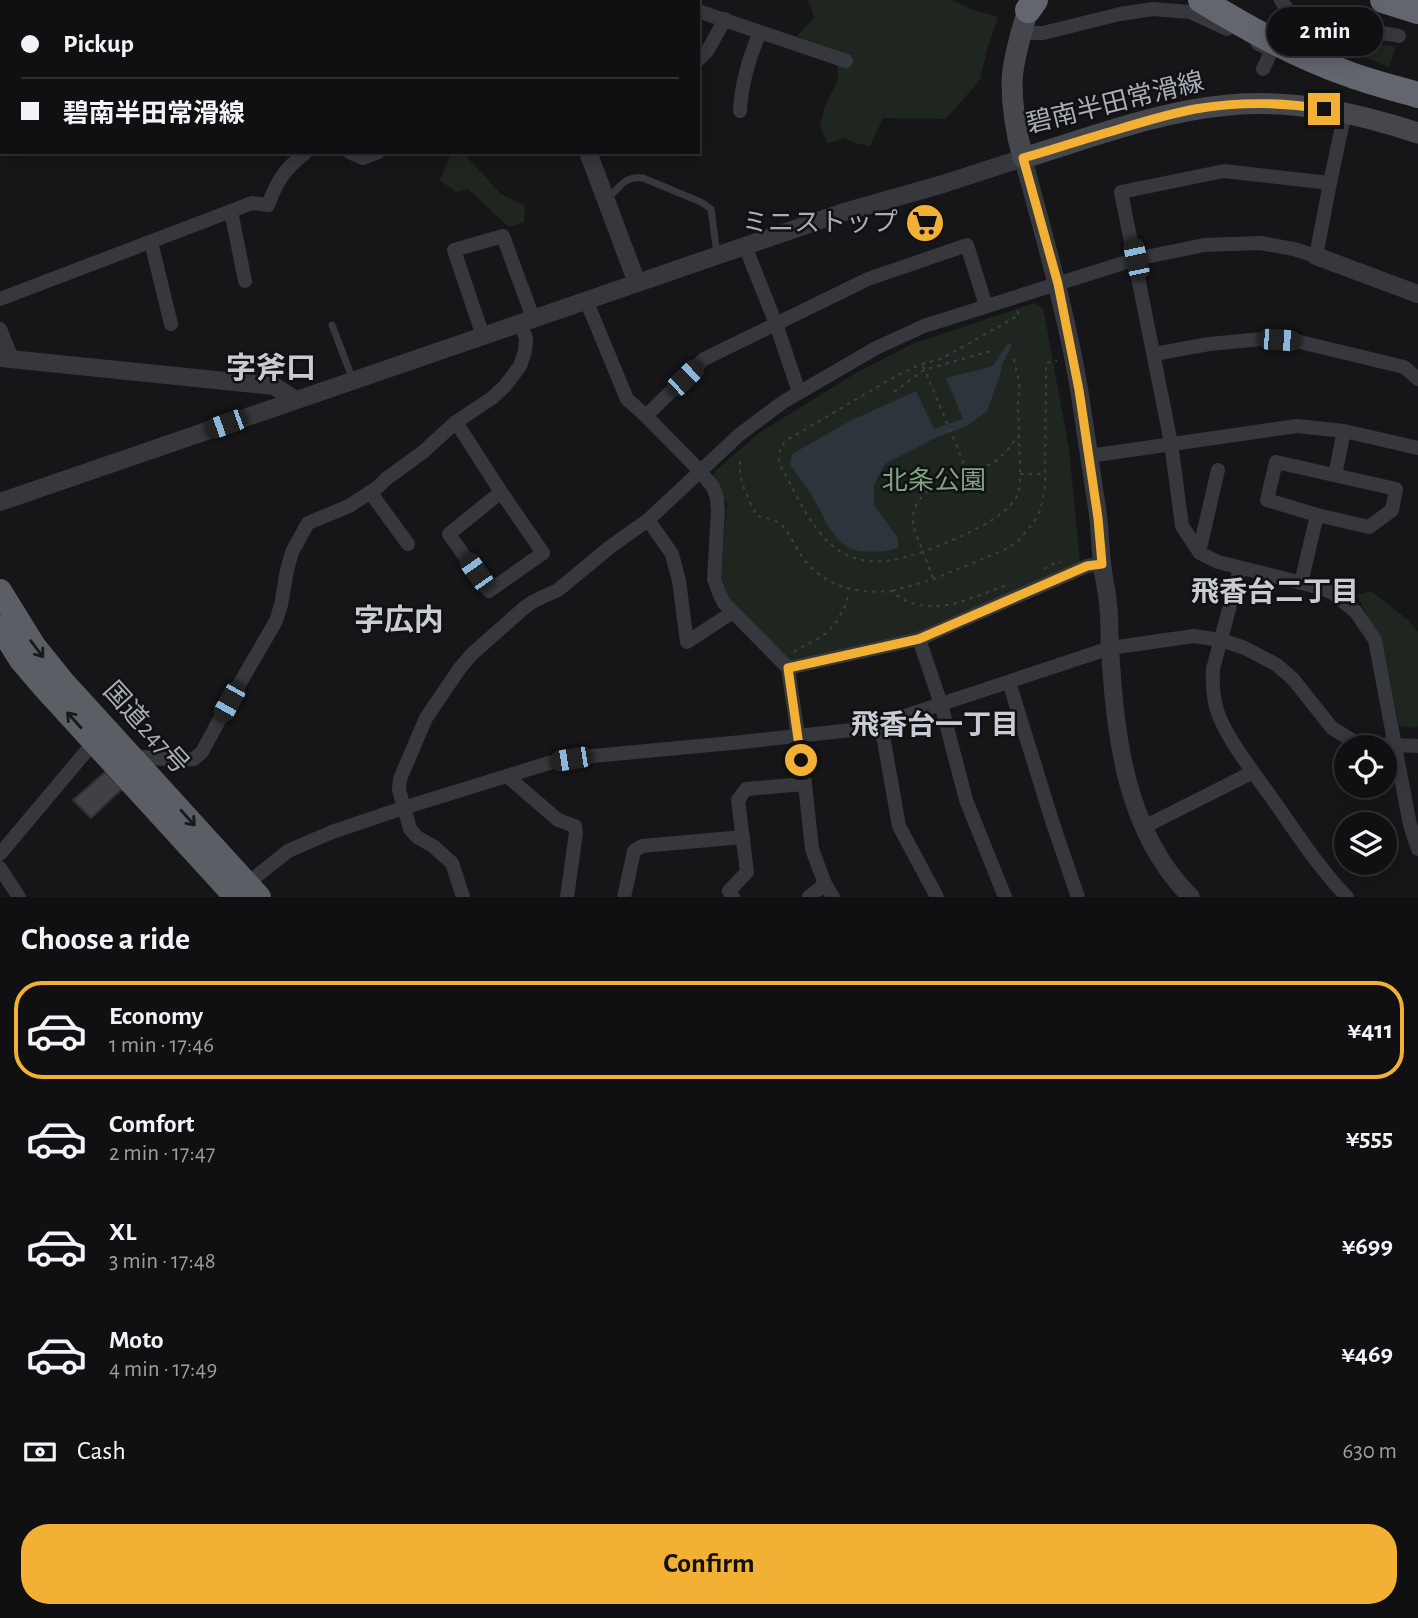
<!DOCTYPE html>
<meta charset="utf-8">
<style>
body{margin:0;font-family:"Alegreya Sans","Noto Sans JP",sans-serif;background:#19191b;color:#f1f3f6;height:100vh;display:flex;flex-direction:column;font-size:26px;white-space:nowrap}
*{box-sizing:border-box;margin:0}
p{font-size:23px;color:#9c9d9f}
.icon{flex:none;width:38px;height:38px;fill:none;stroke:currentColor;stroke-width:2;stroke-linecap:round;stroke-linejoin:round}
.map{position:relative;height:897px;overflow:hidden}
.details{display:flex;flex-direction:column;background:#101012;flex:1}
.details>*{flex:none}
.hud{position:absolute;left:0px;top:0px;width:700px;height:154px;box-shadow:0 4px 18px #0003,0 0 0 2px #303032;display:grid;align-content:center;height:154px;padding:0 21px;background:#101012}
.tools{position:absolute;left:1334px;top:735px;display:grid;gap:14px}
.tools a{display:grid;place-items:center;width:63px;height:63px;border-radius:50%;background:#101012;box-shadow:0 4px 18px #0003,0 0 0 2px #303032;font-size:35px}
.end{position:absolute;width:32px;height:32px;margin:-16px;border:9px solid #f2b134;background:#111;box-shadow:0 0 0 4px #111}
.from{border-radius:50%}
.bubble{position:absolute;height:49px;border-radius:24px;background:#101012;box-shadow:0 4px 18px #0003,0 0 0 2px #303032;font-size:23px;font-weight:700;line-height:49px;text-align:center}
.car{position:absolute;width:21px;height:42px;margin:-21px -10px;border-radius:9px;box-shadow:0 0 5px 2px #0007;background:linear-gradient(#222 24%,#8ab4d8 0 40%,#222 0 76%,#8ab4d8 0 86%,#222 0)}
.hud b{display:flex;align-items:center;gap:24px;height:66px;font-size:26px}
.hud b+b{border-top:2px solid #303032}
.hud i{width:18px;height:18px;background:#f1f3f6}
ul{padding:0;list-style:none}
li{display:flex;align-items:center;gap:21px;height:98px;margin:0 14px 10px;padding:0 7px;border:4px solid transparent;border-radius:28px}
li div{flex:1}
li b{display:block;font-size:26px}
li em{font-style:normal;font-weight:700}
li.on{border-color:#f2b134}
li>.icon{width:63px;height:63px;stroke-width:1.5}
h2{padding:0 21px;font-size:32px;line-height:84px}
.pay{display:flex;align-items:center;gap:18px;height:77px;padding:0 21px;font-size:26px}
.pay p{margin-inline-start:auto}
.cta{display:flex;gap:14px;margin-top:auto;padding:14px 21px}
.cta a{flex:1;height:80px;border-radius:28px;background:#f2b134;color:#111;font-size:28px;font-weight:700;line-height:80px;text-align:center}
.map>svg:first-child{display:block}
</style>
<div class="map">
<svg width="1418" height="897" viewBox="0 0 1418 897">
<rect width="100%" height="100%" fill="#161618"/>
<g fill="#1e261f">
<path d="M807,0H952L968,8L998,17L987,50L980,80L946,119L883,118L870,146L855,143L844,138L827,144L820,125L825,107L838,79L837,52L797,36L814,18L811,7Z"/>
<path d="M1317,37L1396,46L1389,67Z"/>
<path d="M451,153L467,157L501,194L525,206L524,222L509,227L468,189L456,192L440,180Z"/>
<path d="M1034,303L1043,308L1069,448L1080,562L917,633L789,661L727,597L720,576L727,504L713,477L715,471L759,433L854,374L912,344Z"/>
<path d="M1371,591L1407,619L1418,632V726L1416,728L1399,726L1384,649L1357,595Z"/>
</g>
<path fill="#2c353c" d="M1008,343L1012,345L1001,366V372L987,411L967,426L937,437L885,464L874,485V505L898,538V548C882,553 854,555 841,542C828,530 821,511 812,496C805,485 797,475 790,464L792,454L850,421L916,391L934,429L963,419L946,378L993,366Z"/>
<path fill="#404145" stroke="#303034" stroke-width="2" d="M105,772L122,789L91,818L73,800Z"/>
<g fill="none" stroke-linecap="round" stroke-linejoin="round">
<g stroke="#3d3f44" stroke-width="2" stroke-dasharray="3.5 5" stroke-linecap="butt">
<path d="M1017,311L1019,315L943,358L919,365L894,377L787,440C779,447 778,455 780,465C806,510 823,567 886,561C899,560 911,555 923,552L913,526V515L917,503L926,492L993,463L1006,452L1019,435"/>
<path d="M1014,359L1020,388L1018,403L1020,473"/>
<path d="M923,366L968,473"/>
<path d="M894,392L924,370L994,350"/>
<path d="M740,461C738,481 748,498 757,516C762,517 768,518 773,520C789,526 793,545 803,558C825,587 856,594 891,591C929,623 971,597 1010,584"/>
<path d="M1044,569L1050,565L1061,562"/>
<path d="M933,578L923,552C948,542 1005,521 1017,496C1020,489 1020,481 1020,474H1045"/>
<path d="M892,591L934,579L1004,550L1016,543L1034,522L1040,511L1045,489L1046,363L1057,361"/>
<path d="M794,652C802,646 810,643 819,638C835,629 845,610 849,592"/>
</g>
<g stroke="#37383d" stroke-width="7">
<path d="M69,2L70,0"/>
<path d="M606,199C621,189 621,176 643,178L701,202L711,209L716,246L719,254"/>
<path d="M332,325L353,380"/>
</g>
<g stroke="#37383d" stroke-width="14">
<path d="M663,0L668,2"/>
<path d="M1281,0C1302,40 1361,27 1399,36"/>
<path d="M113,2V0"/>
<path d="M449,2L450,0"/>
<path d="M698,11L846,61"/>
<path d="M1022,33H1043L1120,14L1153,9L1190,12L1227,29"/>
<path d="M1258,44L1272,50L1263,69"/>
<path d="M698,60L708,50L725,19"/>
<path d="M740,111C741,84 749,58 760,32"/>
<path d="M349,152L363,158L378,152"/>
<path d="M1330,183L1224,171L1121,192L1171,443L1182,526L1200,553L1218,562L1310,585L1333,593L1356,612L1375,640L1410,825L1418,849"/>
<path d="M231,211L245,281"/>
<path d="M151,242L171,324"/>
<path d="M745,246L776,324L799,392"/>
<path d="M0,299L252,203L268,205C278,179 284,170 306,152"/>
<path d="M586,300L627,399L646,416L699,470L713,487L717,498L718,511L714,579L719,593L724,603L788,668L805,784L812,849L825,884L833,897"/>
<path d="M0,329L9,351V359"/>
<path d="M483,336L454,250L503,236L533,318"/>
<path d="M1154,354L1209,344L1262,339L1296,341L1404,367L1418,379"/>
<path d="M646,416L704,359L868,279L967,245L986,306"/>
<path d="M456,422L501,492L543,553L489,591L449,534L501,492"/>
<path d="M1089,456L1297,426L1344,431L1418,448"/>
<path d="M1335,475L1344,431"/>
<path d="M370,492L408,544"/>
<path d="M1199,552L1218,470"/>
<path d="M1240,568L1213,669C1212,685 1213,701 1219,716C1229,741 1253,772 1269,794C1294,829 1317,866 1347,897"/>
<path d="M1301,583L1317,515L1267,500L1276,462L1396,489L1392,510L1369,527L1317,515"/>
<path d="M733,612L687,642L679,581L672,554L648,520L739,435L783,402L876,348L924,326L1136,259L1204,245L1260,243L1294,249L1316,256L1330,183L1345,112"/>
<path d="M919,639L941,704L966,800L1005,897"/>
<path d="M788,668L919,639L1087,566L1102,564"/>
<path d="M1009,682L1053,824L1078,897"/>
<path d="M881,724L899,826L937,897"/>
<path d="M135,760L144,757L173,760L194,759L202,752L229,702L276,621L281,605L287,570L292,552L308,523L349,506L377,488L386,479L423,452L456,422L492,398L505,386L520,366L525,351L526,338L520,323"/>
<path d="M507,776L558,820L575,826L576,833L567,897"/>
<path d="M1144,827L1253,772"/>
<path d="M0,854L94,742"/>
<path d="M0,868L19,897"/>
<path d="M243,887L288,851L332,832L403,808L549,763L593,756L742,742L852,730L881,724L1110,648L1194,636L1221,640L1245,648L1277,665L1293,679L1332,728L1353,741L1367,744L1418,746"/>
<path d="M463,897L452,863L433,846L417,837L410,829L399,790L400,779L426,718L460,668L472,654L525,607L534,601L558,590L610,547L648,520"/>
<path d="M624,897L634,851L642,846L743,837"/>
<path d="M733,897L729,891L747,872L738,800L746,789L805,784"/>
<path d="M809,897L825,884"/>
</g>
<g stroke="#37383d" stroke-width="18">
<path d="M531,0V2"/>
<path d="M0,76H2"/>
<path d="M588,152L637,283"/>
<path d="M1316,256L1418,294"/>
<path d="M0,358L274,386L294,399"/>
<path d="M0,502L841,213L943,184L1023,158C1044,236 1067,314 1080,395C1086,435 1092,475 1098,515C1100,531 1100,547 1102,562C1103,576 1107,590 1108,604C1110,618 1109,633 1110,647C1115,735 1125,832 1191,897"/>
</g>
<path stroke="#45474d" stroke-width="21" d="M1031,0C1024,23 1013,57 1012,81C1012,107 1016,133 1023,158C1090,138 1159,111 1229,105C1294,99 1357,113 1418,133"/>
<g stroke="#5b5e65" stroke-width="24">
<path d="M0,591L34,646L63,682L259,897"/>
<path d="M0,627L21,660L44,687L236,897"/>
</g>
<g stroke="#63666e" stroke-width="26">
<path d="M1201,0C1247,28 1295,55 1346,73C1369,82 1394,88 1418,95"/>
<path d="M1383,0L1418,11"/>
<path d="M1028,10L1035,0"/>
</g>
</g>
<defs><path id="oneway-shaft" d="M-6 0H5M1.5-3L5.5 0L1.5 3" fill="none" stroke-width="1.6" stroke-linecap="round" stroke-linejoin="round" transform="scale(1.75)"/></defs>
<g stroke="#18191b">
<use href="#oneway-shaft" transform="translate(37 649) rotate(53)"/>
<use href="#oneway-shaft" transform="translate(74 720) rotate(-132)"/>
<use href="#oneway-shaft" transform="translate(188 818) rotate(48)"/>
</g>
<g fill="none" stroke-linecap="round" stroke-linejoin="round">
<path stroke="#f2b134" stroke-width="9" d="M801,760L788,668L919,639L1087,566L1102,564L1098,518L1079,390L1058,284L1023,158C1054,149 1085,139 1116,130C1142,122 1168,114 1195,109C1237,102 1282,102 1324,109"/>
</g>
<defs>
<symbol id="supermarket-disc" viewBox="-11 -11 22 22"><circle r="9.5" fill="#f2b134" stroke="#111113"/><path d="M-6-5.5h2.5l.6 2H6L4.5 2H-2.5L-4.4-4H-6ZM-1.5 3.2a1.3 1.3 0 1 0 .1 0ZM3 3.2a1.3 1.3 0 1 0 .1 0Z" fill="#111"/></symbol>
</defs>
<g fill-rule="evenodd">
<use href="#supermarket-disc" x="903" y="201" width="44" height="44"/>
</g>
<g text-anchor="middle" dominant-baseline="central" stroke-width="5" stroke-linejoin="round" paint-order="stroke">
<g font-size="26" fill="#a8adb8" stroke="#111113">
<text transform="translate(1115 103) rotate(-14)">碧南半田常滑線</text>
<text transform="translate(146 728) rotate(48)">国道247号</text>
</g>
<g font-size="26" fill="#a8adb8" stroke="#111113" text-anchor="end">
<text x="898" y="223">ミニストップ</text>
</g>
<g font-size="26" fill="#7fa381" stroke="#111113">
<text x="934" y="481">北条公園</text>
</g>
<g font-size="28" font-weight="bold" fill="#c9ccd4" stroke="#111113">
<text x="1275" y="593">飛香台二丁目</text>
<text x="935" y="726">飛香台一丁目</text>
</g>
<g font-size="30" font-weight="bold" fill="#c9ccd4" stroke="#111113">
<text x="271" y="369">字斧口</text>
<text x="399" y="621">字広内</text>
</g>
</g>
</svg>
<div class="tools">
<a><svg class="icon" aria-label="locate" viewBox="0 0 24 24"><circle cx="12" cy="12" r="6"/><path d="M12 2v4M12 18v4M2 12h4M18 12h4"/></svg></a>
<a><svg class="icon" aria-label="layers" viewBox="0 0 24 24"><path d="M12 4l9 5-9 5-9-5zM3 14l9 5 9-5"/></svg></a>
</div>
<i class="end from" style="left:801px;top:760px"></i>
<i class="end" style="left:1324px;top:109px"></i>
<div class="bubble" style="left:1267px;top:7px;width:116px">2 min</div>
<i class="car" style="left:1136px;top:259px;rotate:348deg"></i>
<i class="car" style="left:1279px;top:340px;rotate:94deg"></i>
<i class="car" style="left:685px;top:378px;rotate:46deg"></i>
<i class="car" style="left:226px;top:424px;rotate:250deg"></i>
<i class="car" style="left:476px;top:572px;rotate:325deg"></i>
<i class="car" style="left:229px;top:702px;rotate:209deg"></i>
<i class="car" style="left:571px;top:759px;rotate:261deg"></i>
<div class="hud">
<b><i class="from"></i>Pickup</b>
<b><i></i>碧南半田常滑線</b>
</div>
</div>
<section class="details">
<h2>Choose a ride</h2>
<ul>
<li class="on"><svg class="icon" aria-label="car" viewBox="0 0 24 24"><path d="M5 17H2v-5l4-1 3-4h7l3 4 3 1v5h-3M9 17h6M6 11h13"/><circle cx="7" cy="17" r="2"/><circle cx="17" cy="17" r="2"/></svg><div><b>Economy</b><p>1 min · 17:46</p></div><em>¥411</em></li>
<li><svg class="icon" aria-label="car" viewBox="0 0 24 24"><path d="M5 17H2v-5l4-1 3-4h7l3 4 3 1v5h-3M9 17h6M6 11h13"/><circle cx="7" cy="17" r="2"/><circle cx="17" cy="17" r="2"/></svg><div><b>Comfort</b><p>2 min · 17:47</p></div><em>¥555</em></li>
<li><svg class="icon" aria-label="car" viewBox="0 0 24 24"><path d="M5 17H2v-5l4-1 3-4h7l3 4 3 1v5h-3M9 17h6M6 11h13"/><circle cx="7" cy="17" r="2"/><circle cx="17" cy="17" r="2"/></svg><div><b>XL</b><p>3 min · 17:48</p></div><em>¥699</em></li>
<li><svg class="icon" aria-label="car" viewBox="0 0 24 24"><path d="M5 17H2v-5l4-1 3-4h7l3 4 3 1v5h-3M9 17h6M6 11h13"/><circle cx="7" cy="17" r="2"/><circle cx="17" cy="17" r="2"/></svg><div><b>Moto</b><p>4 min · 17:49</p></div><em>¥469</em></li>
</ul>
<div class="pay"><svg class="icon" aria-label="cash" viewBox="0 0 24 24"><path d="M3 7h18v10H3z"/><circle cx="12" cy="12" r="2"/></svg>Cash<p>630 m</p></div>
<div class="cta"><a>Confirm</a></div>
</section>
